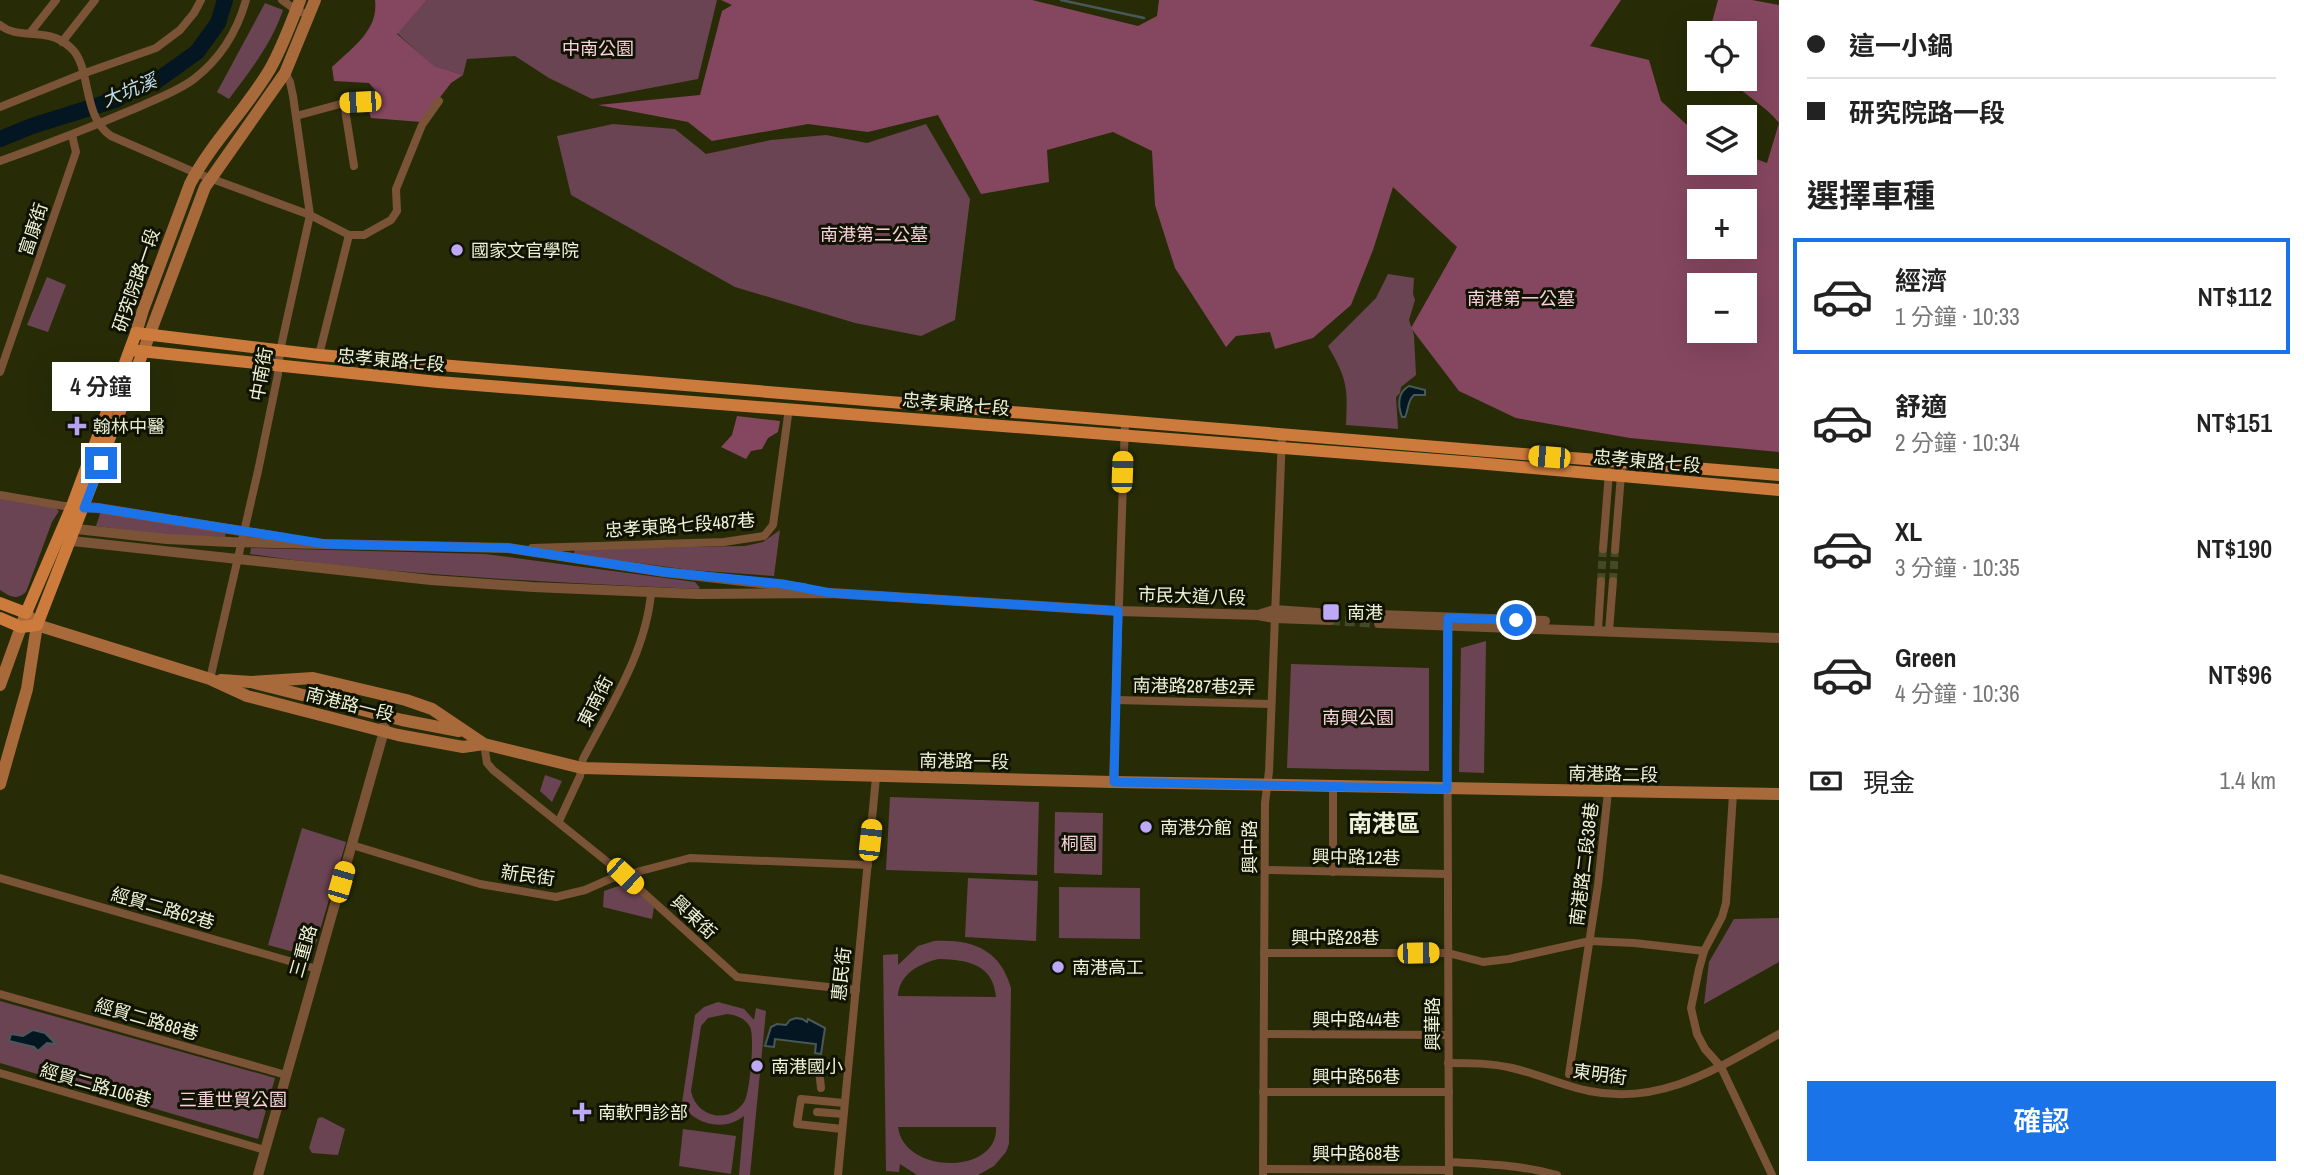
<!DOCTYPE html>
<html lang="zh-TW">
<meta charset="utf-8">
<style>
body{margin:0;font-family:"Archivo Narrow","Noto Sans TC",sans-serif;background:#f6f6f6;color:#222;height:100vh;display:flex;flex-direction:column;font-size:26px;white-space:nowrap}
*{box-sizing:border-box;margin:0}
p{font-size:23px;color:#767676}
.icon{flex:none;width:38px;height:38px;fill:none;stroke:currentColor;stroke-width:2;stroke-linecap:round;stroke-linejoin:round}
.map{position:relative;flex:1;overflow:hidden}
.drawer{display:flex;flex-direction:column;background:#fff;width:525px}
.drawer>*{flex:none}
.banner{display:grid;align-content:center;height:154px;padding:0 28px;background:#fff}
.fabs{position:absolute;left:1687px;top:21px;display:grid;gap:14px}
.fabs a{display:grid;place-items:center;width:70px;height:70px;border-radius:0px;background:#fff;box-shadow:0 7px 28px #0002;font-size:35px}
.end{position:absolute;width:32px;height:32px;margin:-16px;border:9px solid #1a73e8;background:#fff;box-shadow:0 0 0 4px #fff}
.from{border-radius:50%}
.bubble{position:absolute;height:49px;border-radius:0px;background:#fff;box-shadow:0 7px 28px #0002;font-size:23px;font-weight:600;line-height:49px;text-align:center}
.car{position:absolute;width:21px;height:42px;margin:-21px -10px;border-radius:9px;box-shadow:0 0 5px 2px #0007;background:linear-gradient(#f5c518 24%,#345 0 40%,#f5c518 0 76%,#345 0 86%,#f5c518 0)}
.banner b{display:flex;align-items:center;gap:24px;height:66px;font-size:26px}
.banner b+b{border-top:2px solid #e0e0e0}
.banner i{width:18px;height:18px;background:#222}
ul{padding:0;list-style:none}
li{display:flex;align-items:center;gap:21px;height:116px;margin:0 14px 10px;padding:0 14px;border:4px solid transparent;border-radius:0px}
li div{flex:1}
li b{display:block;font-size:26px}
li em{font-style:normal;font-weight:600}
li.current{border-color:#1a73e8}
li>.icon{width:63px;height:63px;stroke-width:1.5}
h2{padding:0 28px;font-size:32px;line-height:84px}
.pay{display:flex;align-items:center;gap:18px;height:77px;padding:0 28px;font-size:26px}
.pay p{margin-inline-start:auto}
.button{display:flex;gap:14px;margin-top:auto;padding:14px 28px}
.button a{flex:1;height:80px;border-radius:0px;background:#1a73e8;color:#fff;font-size:28px;font-weight:600;line-height:80px;text-align:center}
main{display:flex;flex:1;min-height:0}
.map>svg:first-child{display:block}
</style>
<main>
<div class="map">
<svg width="1779" height="1175" viewBox="0 0 1779 1175">
<rect width="100%" height="100%" fill="#272c07"/>
<g fill="#6a4452" fill-rule="evenodd">
<path d="M427,0H717L698,79L592,99L549,78L515,56L467,59L463,75L433,66L397,33Z"/>
<path d="M265,3L283,10C272,43 250,71 229,99L217,92Z"/>
<path d="M613,124L675,129L706,154L771,140L826,135L867,143L926,124L970,199L955,320L921,336L855,323L735,287L571,195L557,136Z"/>
<path d="M1388,274L1414,278L1413,294L1415,300L1409,320L1414,335L1416,375L1401,387L1400,393L1396,397L1398,429L1346,425C1348,387 1347,379 1328,346L1376,298Z"/>
<path d="M47,277L66,285L48,332L27,325Z"/>
<path d="M0,498L56,508L59,511L52,522L26,592C16,601 9,596 0,590Z"/>
<path d="M101,511L226,531L225,537L167,535L96,526Z"/>
<path d="M780,530L774,576L690,570L574,554L575,549L745,546L763,542Z"/>
<path d="M251,548L485,554L695,582L700,588L698,589C549,582 398,576 250,554Z"/>
<path d="M1486,641L1484,773L1459,772L1461,648Z"/>
<path d="M1291,664L1429,668V771L1287,768Z"/>
<path d="M545,775L562,781L552,802L540,791Z"/>
<path d="M890,797L1039,802L1037,875L886,870Z"/>
<path d="M1055,812L1103,813L1102,875L1054,873Z"/>
<path d="M302,828L346,842L312,957L268,945Z"/>
<path d="M968,878L1038,881L1036,941L965,937Z"/>
<path d="M627,883L654,907L652,919L603,907L604,891Z"/>
<path d="M1059,887L1140,888V939L1059,938Z"/>
<path d="M1779,918V962L1704,1004L1709,962L1734,919Z"/>
<path d="M934,941C972,939 1000,949 1011,988L1009,1144L1006,1152L994,1166L978,1175H917L900,1164L899,1172L886,1171L883,955L898,954V965L918,946ZM939,959C968,960 993,964 996,997L898,996C899,974 920,963 939,959ZM898,1127H996C999,1175 904,1175 898,1127Z"/>
<path d="M0,1001L275,1078L258,1139L0,1063Z"/>
<path d="M718,1002L744,1009L754,1020L756,1008L766,1011L750,1175H739L744,1116C725,1132 693,1125 682,1103L695,1015L704,1007ZM727,1014C736,1015 745,1018 750,1027C755,1036 750,1094 744,1102C729,1125 696,1117 691,1091L701,1026L708,1018Z"/>
<path d="M322,1117L345,1129L338,1155L312,1153L309,1148L318,1118Z"/>
<path d="M683,1129L736,1136L731,1174L679,1166Z"/>
</g>
<g fill="#85475f" fill-rule="evenodd">
<path d="M375,0H427L397,34L434,66L463,75L451,83L421,122L371,118L368,108L376,91L369,83L334,81L332,67C352,48 379,30 375,0Z"/>
<path d="M721,0H1032L1138,26L1157,16L1159,0H1621L1590,46L1649,60L1661,101L1699,136V163H1745V155L1767,163L1779,123C1765,105 1744,95 1729,79H1745V33H1709L1718,0H1752L1779,5V452L1630,438L1516,418L1459,391L1411,328L1457,247L1393,187L1373,250L1351,305L1313,338L1275,349L1270,332L1236,336L1226,347L1175,268L1155,205L1152,151L1113,132L1047,150L1049,182L981,194L938,115L868,132L808,124L712,141L688,122L598,105L700,95L722,11L732,5ZM1745,201V247H1699V201ZM1745,285V331H1699V285Z"/>
<path d="M737,416L780,421L778,432L768,438L762,449L751,451L746,459L721,447L732,435Z"/>
</g>
<g fill="#031621" stroke="#495858" stroke-width="2">
<path d="M1409,386L1425,390V395H1414C1407,401 1409,409 1405,417H1402C1398,406 1397,393 1409,386Z"/>
<path d="M796,1018L802,1019L807,1022L808,1019L825,1028L821,1054L815,1053L816,1044L775,1039L774,1047L765,1046L771,1027L777,1024L786,1025L790,1020Z"/>
<path d="M33,1030L45,1033L56,1044L47,1043L38,1051L34,1047L9,1041L11,1034L23,1036Z"/>
</g>
<g fill="none" stroke-linecap="round" stroke-linejoin="round">
<path stroke="#495858" stroke-width="2.5" d="M1061,0L1144,18"/>
<path stroke="#031621" stroke-width="16" d="M0,139L32,126L115,100L136,88L155,82L197,52L218,23L225,0"/>
<g stroke="#454a26" stroke-width="8" stroke-dasharray="8 4" stroke-linecap="butt">
<path d="M1601,581L1603,549"/>
<path d="M1613,581L1615,550"/>
</g>
<g stroke="#454a26" stroke-width="10" stroke-dasharray="10 5" stroke-linecap="butt">
<path d="M1331,613L1379,615"/>
<path d="M1330,620L1379,623"/>
</g>
<g stroke="#7b5337" stroke-width="8">
<path d="M282,0L296,10L309,15"/>
<path d="M0,25C19,41 47,25 71,48C92,67 81,115 111,136L196,173L310,215L349,235H364L391,220L397,211L396,189L422,125L439,101"/>
<path d="M30,33L56,0"/>
<path d="M62,42L95,0"/>
<path d="M0,107L82,74L156,48L180,30L194,13L201,0"/>
<path d="M296,116L344,103"/>
<path d="M0,161C48,144 94,126 141,106C158,98 178,91 194,79C220,59 237,32 246,0"/>
<path d="M354,166L344,103L360,102"/>
<path d="M319,355L349,235"/>
<path d="M0,372L76,152L72,135"/>
<path d="M0,495L64,506H72"/>
<path d="M532,548L724,542L764,536L773,525L789,408"/>
<path d="M1603,549L1609,472"/>
<path d="M1615,550L1622,462"/>
<path d="M1447,622L1449,1175"/>
<path d="M1598,630L1601,581"/>
<path d="M1609,631L1613,581"/>
<path d="M210,679L258,471L278,374L280,351L310,215L293,96L290,82L285,73"/>
<path d="M1116,700L1271,704"/>
<path d="M484,744L487,763L493,770L625,876L737,977L856,990"/>
<path d="M1113,782L1125,422"/>
<path d="M1733,794L1726,903L1722,917L1704,951L1699,969L1691,1008L1697,1034L1705,1049L1721,1067L1772,1175"/>
<path d="M559,821L580,776L583,759C610,707 646,652 651,593"/>
<path d="M352,845L480,884L556,897L585,890L610,879L690,858L868,865"/>
<path d="M1265,870L1448,874"/>
<path d="M1333,872V786"/>
<path d="M0,878L317,969"/>
<path d="M1264,953H1448L1483,962L1509,959L1590,941L1634,943L1704,951"/>
<path d="M0,994L286,1075"/>
<path d="M1264,1034L1448,1035"/>
<path d="M1448,1063C1470,1063 1491,1063 1512,1068C1539,1074 1563,1086 1589,1091C1662,1106 1719,1067 1779,1034"/>
<path d="M819,1069L821,1088"/>
<path d="M0,1073L265,1150"/>
<path d="M1569,1074L1598,885L1608,792"/>
<path d="M1263,1092H1449"/>
<path d="M817,1112L843,1114"/>
<path d="M842,1129L797,1124L801,1099L844,1103"/>
<path d="M1449,1162C1486,1164 1521,1165 1557,1175"/>
<path d="M1263,1169L1449,1170"/>
<path d="M838,1175L876,777"/>
<path d="M1263,1175L1265,803L1269,771L1282,435"/>
</g>
<g stroke="#7b5337" stroke-width="10">
<path d="M76,506L98,508L285,538"/>
<path d="M68,528L167,539L231,542L508,548L664,572L804,588"/>
<path d="M63,540L431,580L533,587L698,594L831,593L1118,611L1258,615L1274,618L1330,620"/>
<path d="M1261,614L1274,610L1318,613"/>
<path d="M1379,615L1545,621"/>
<path d="M1379,623L1779,638"/>
<path d="M258,1175L384,731L387,696"/>
</g>
<g stroke="#a96a3b" stroke-width="12">
<path d="M136,333L143,310L190,184C211,143 246,110 270,69C282,48 291,23 300,0"/>
<path d="M143,352L205,187L285,73L315,0"/>
<path d="M221,680L251,682L402,720L459,731"/>
<path d="M251,682L313,678L406,700L432,709L484,744L582,768L1113,782L1779,794"/>
<path d="M0,685L26,613L37,625L210,679L247,696L398,735L463,747L484,744"/>
<path d="M0,784L27,689L37,625"/>
</g>
<g stroke="#cc7b3c" stroke-width="12">
<path d="M130,350L438,382L1476,463L1779,490"/>
<path d="M0,603L26,613L72,506L136,333L319,355L1779,475"/>
<path d="M0,618L21,627L37,625L143,352"/>
</g>
</g>
<g fill="none" stroke-linecap="round" stroke-linejoin="round">
<path stroke="#1a73e8" stroke-width="9" d="M101,463L84,508H98L326,544L508,548L664,572L783,584L831,593L1118,611L1114,782L1447,789L1448,618L1516,620"/>
</g>
<g fill="#bda9f5" stroke="#111302" stroke-width="2.5">
<circle cx="457" cy="250" r="7"/>
<path d="M73.5 415.5h7v7h7v7h-7v7h-7v-7h-7v-7h7z"/>
<rect x="1322" y="603" width="18" height="18" rx="3.5"/>
<circle cx="1146" cy="827" r="7"/>
<circle cx="1058" cy="967" r="7"/>
<circle cx="757" cy="1066" r="7"/>
<path d="M578.5 1101.5h7v7h7v7h-7v7h-7v-7h-7v-7h7z"/>
</g>
<g text-anchor="middle" dominant-baseline="central" stroke-width="6" stroke-linejoin="round" paint-order="stroke">
<g font-size="18" fill="#f7d0dd" stroke="#111302">
<text x="598" y="48">中南公園</text>
<text x="874" y="234">南港第二公墓</text>
<text x="1521" y="298">南港第一公墓</text>
<text x="1358" y="717">南興公園</text>
<text x="1079" y="843">桐園</text>
<text x="233" y="1099">三重世貿公園</text>
</g>
<g font-size="18" fill="#edf2d8" stroke="#111302">
<text transform="translate(33 229) rotate(-72)">富康街</text>
<text transform="translate(136 280) rotate(-71)">研究院路一段</text>
<text transform="translate(391 360) rotate(5)">忠孝東路七段</text>
<text transform="translate(261 374) rotate(-80)">中南街</text>
<text transform="translate(956 404) rotate(5)">忠孝東路七段</text>
<text transform="translate(1647 461) rotate(5)">忠孝東路七段</text>
<text transform="translate(680 525) rotate(-4)">忠孝東路七段487巷</text>
<text transform="translate(1192 596) rotate(2)">市民大道八段</text>
<text transform="translate(1194 686) rotate(1)">南港路287巷2弄</text>
<text transform="translate(595 701) rotate(-63)">東南街</text>
<text transform="translate(350 704) rotate(14)">南港路一段</text>
<text transform="translate(964 761) rotate(1)">南港路一段</text>
<text transform="translate(1613 774) rotate(1)">南港路二段</text>
<text transform="translate(1249 847) rotate(-90)">興中路</text>
<text transform="translate(1356 857) rotate(1)">興中路12巷</text>
<text transform="translate(1584 864) rotate(-83)">南港路二段38巷</text>
<text transform="translate(528 875) rotate(8)">新民街</text>
<text transform="translate(163 908) rotate(16)">經貿二路62巷</text>
<text transform="translate(694 917) rotate(43)">興東街</text>
<text x="1335" y="937">興中路28巷</text>
<text transform="translate(303 951) rotate(-74)">三重路</text>
<text transform="translate(841 974) rotate(-84)">惠民街</text>
<text transform="translate(147 1019) rotate(16)">經貿二路88巷</text>
<text x="1356" y="1019">興中路44巷</text>
<text transform="translate(1432 1024) rotate(-90)">興華路</text>
<text transform="translate(1600 1074) rotate(8)">東明街</text>
<text x="1356" y="1076">興中路56巷</text>
<text transform="translate(96 1085) rotate(16)">經貿二路106巷</text>
<text x="1356" y="1153">興中路68巷</text>
</g>
<g font-size="18" fill="#edf2d8" stroke="#111302" text-anchor="start">
<text x="471" y="250">國家文官學院</text>
<text x="93" y="426">翰林中醫</text>
<text x="1347" y="612">南港</text>
<text x="1160" y="827">南港分館</text>
<text x="1072" y="967">南港高工</text>
<text x="771" y="1066">南港國小</text>
<text x="598" y="1112">南軟門診部</text>
</g>
<g font-size="19" font-style="italic" fill="#bcdff5" stroke="#111302">
<text transform="translate(129 90) rotate(-22)">大坑溪</text>
</g>
<g font-size="24" font-weight="bold" fill="#edf2d8" stroke="#111302">
<text x="1384" y="823">南港區</text>
</g>
</g>
</svg>
<div class="fabs">
<a><svg class="icon" aria-label="locate" viewBox="0 0 24 24"><circle cx="12" cy="12" r="6"/><path d="M12 2v4M12 18v4M2 12h4M18 12h4"/></svg></a>
<a><svg class="icon" aria-label="layers" viewBox="0 0 24 24"><path d="M12 4l9 5-9 5-9-5zM3 14l9 5 9-5"/></svg></a>
<a>+</a>
<a>−</a>
</div>
<i class="end from" style="left:1516px;top:620px"></i>
<i class="end" style="left:101px;top:463px"></i>
<div class="bubble" style="left:52px;top:362px;width:98px">4 分鐘</div>
<i class="car" style="left:360px;top:102px;rotate:267deg"></i>
<i class="car" style="left:1549px;top:457px;rotate:275deg"></i>
<i class="car" style="left:1122px;top:472px;rotate:2deg"></i>
<i class="car" style="left:870px;top:840px;rotate:6deg"></i>
<i class="car" style="left:625px;top:876px;rotate:133deg"></i>
<i class="car" style="left:341px;top:882px;rotate:16deg"></i>
<i class="car" style="left:1418px;top:953px;rotate:89deg"></i>
</div>
<section class="drawer">
<div class="banner">
<b><i class="from"></i>這一小鍋</b>
<b><i></i>研究院路一段</b>
</div>
<h2>選擇車種</h2>
<ul>
<li class="current"><svg class="icon" aria-label="car" viewBox="0 0 24 24"><path d="M5 17H2v-5l4-1 3-4h7l3 4 3 1v5h-3M9 17h6M6 11h13"/><circle cx="7" cy="17" r="2"/><circle cx="17" cy="17" r="2"/></svg><div><b>經濟</b><p>1 分鐘 · 10:33</p></div><em>NT$112</em></li>
<li><svg class="icon" aria-label="car" viewBox="0 0 24 24"><path d="M5 17H2v-5l4-1 3-4h7l3 4 3 1v5h-3M9 17h6M6 11h13"/><circle cx="7" cy="17" r="2"/><circle cx="17" cy="17" r="2"/></svg><div><b>舒適</b><p>2 分鐘 · 10:34</p></div><em>NT$151</em></li>
<li><svg class="icon" aria-label="car" viewBox="0 0 24 24"><path d="M5 17H2v-5l4-1 3-4h7l3 4 3 1v5h-3M9 17h6M6 11h13"/><circle cx="7" cy="17" r="2"/><circle cx="17" cy="17" r="2"/></svg><div><b>XL</b><p>3 分鐘 · 10:35</p></div><em>NT$190</em></li>
<li><svg class="icon" aria-label="car" viewBox="0 0 24 24"><path d="M5 17H2v-5l4-1 3-4h7l3 4 3 1v5h-3M9 17h6M6 11h13"/><circle cx="7" cy="17" r="2"/><circle cx="17" cy="17" r="2"/></svg><div><b>Green</b><p>4 分鐘 · 10:36</p></div><em>NT$96</em></li>
</ul>
<div class="pay"><svg class="icon" aria-label="cash" viewBox="0 0 24 24"><path d="M3 7h18v10H3z"/><circle cx="12" cy="12" r="2"/></svg>現金<p>1.4 km</p></div>
<div class="button"><a>確認</a></div>
</section>
</main>
